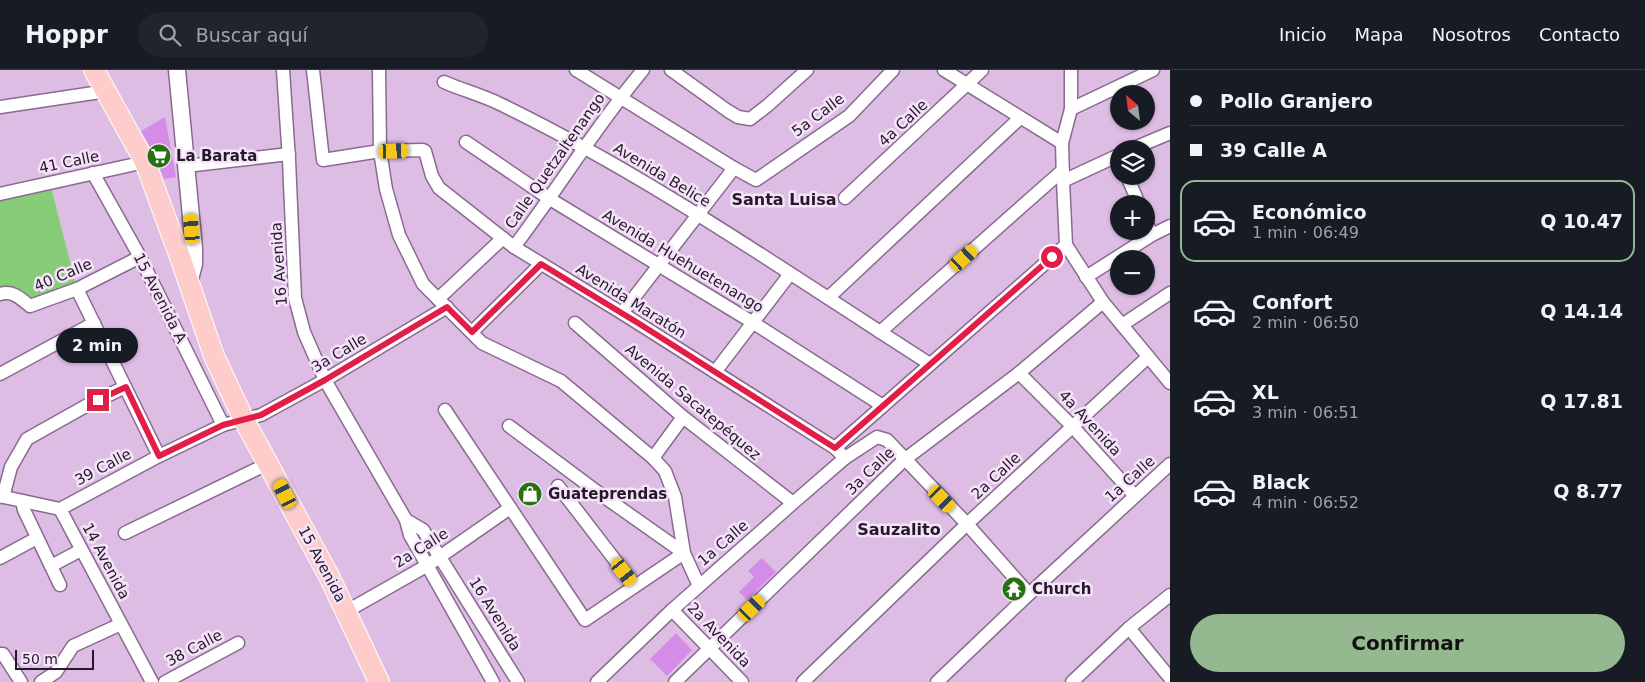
<!DOCTYPE html>
<html lang="es">
<meta charset="utf-8">
<style>
body{margin:0;font-family:"DejaVu Sans",sans-serif;background:#20242c;color:#f1f3f6;height:100vh;display:flex;flex-direction:column;font-size:19px;white-space:nowrap}
*{box-sizing:border-box;margin:0}
p{font-size:16px;color:#9ea1a6}
.icon{flex:none;width:28px;height:28px;fill:none;stroke:currentColor;stroke-width:2;stroke-linecap:round;stroke-linejoin:round}
.map{position:relative;flex:1;overflow:hidden}
.details{display:flex;flex-direction:column;background:#171b24;width:475px}
.details>*{flex:none}
.guide{display:grid;align-content:center;height:110px;padding:0 20px;background:#171b24}
.needle{width:32px;rotate:332deg}
.tools{position:absolute;left:1110px;top:15px;display:grid;gap:10px}
.tools a{display:grid;place-items:center;width:45px;height:45px;border-radius:50%;background:#171b24;box-shadow:0 1px 4px #0004;font-size:25px}
.scale{position:absolute;left:15px;bottom:12px;width:79px;box-sizing:border-box;padding-left:5px;border:2px solid #251928;border-top:0;font-size:14px;line-height:18px;white-space:nowrap;color:#251928;-webkit-text-stroke:4px #f5e4f9;paint-order:stroke}
.end{position:absolute;width:22px;height:22px;margin:-11px;border:6px solid #e11d48;background:#fff;box-shadow:0 0 0 2px #fff}
.from{border-radius:50%}
.bubble{position:absolute;height:35px;border-radius:18px;background:#171b24;box-shadow:0 1px 4px #0004;font-size:16px;font-weight:700;line-height:35px;text-align:center}
.car{position:absolute;width:15px;height:30px;margin:-15px -8px;border-radius:6px;box-shadow:0 0 4px 1px #0007;background:linear-gradient(#f5c518 24%,#345 0 40%,#f5c518 0 76%,#345 0 86%,#f5c518 0)}
.guide b{display:flex;align-items:center;gap:18px;height:48px;font-size:19px}
.guide b+b{border-top:1px solid #363941}
.guide i{width:12px;height:12px;background:#f1f3f6}
ul{padding:0;list-style:none}
li{display:flex;align-items:center;gap:15px;height:82px;margin:0 10px 8px;padding:0 10px;border:2px solid transparent;border-radius:15px}
li div{flex:1}
li b{display:block;font-size:19px}
li em{font-style:normal;font-weight:700}
li.current{border-color:#96b890}
li>.icon{width:45px;height:45px;stroke-width:1.5}
.primary-button{display:flex;gap:10px;margin-top:auto;padding:10px 20px}
.primary-button a{flex:1;height:58px;border-radius:30px;background:#96b890;color:#111;font-size:20px;font-weight:700;line-height:58px;text-align:center}
header{display:flex;align-items:center;gap:30px;box-sizing:border-box;height:70px;padding:0 25px;background:#171b24;border-bottom:1px solid #363941}
header strong{font-size:24px}
nav{display:flex;gap:28px;margin-inline-start:auto;font-size:18px}
.search{width:350px;height:45px;background:#20242c;display:flex;align-items:center;gap:12px;box-sizing:border-box;padding:0 18px;border-radius:28px;color:#9ea1a6;font-size:19px}
main{display:flex;flex:1;min-height:0}
.map>svg:first-child{display:block}
</style>
<header>
<strong>Hoppr</strong>
<div class="search"><svg class="icon" aria-label="search" viewBox="0 0 24 24"><circle cx="10" cy="10" r="6"/><path d="M15 15l6 6"/></svg>Buscar aquí</div>
<nav><a>Inicio</a><a>Mapa</a><a>Nosotros</a><a>Contacto</a></nav>
</header>
<main>
<div class="map">
<svg width="1170" height="612" viewBox="0 0 1170 612">
<rect width="100%" height="100%" fill="#debde5"/>
<path fill="#87cc77" d="M50,113L77,219L30,236L0,225V124Z"/>
<g fill="#d58ce6">
<path d="M165,47L176,107L164,109L155,86L141,61Z"/>
<path d="M762,488L776,502L747,530L739,522L754,507L748,501Z"/>
<path d="M676,563L692,580L667,606L650,589Z"/>
</g>
<g fill="none" stroke-linecap="round" stroke-linejoin="round">
<defs>
<g id="minor">
<path d="M283,0L289,90L295,228L304,262L325,310L406,450L410,465L493,612"/>
<path d="M313,0L323,90L380,81L423,80L425,81L432,106L439,118L514,177L622,243L835,378L845,388"/>
<path d="M379,0L380,81L386,119L399,165L423,214L482,273L561,311L653,388L665,401L675,427L684,483L699,516"/>
<path d="M576,0L734,98L756,110L849,46L893,0"/>
<path d="M671,0L728,41L738,47L750,49L767,36L807,0"/>
<path d="M944,0L1062,73"/>
<path d="M1071,0V39L1062,73L1063,111L1066,175L1103,232L1170,313"/>
<path d="M444,12C462,20 482,25 500,34C651,107 789,204 930,294"/>
<path d="M0,37L107,21"/>
<path d="M1071,39L1153,0"/>
<path d="M466,72L550,129L752,252L883,336"/>
<path d="M1132,79L1170,63"/>
<path d="M186,96L289,84"/>
<path d="M93,103L140,187L223,355"/>
<path d="M1127,106L1139,134"/>
<path d="M1063,111L1119,85"/>
<path d="M0,124L145,92"/>
<path d="M845,128L982,0"/>
<path d="M1146,151L1152,165"/>
<path d="M514,177C558,119 596,56 643,0"/>
<path d="M1086,207L1152,165L1170,156"/>
<path d="M77,219L159,386"/>
<path d="M0,224C13,220 21,229 30,236L77,219L140,187"/>
<path d="M828,228L1020,48"/>
<path d="M438,229L503,168"/>
<path d="M622,243L734,98"/>
<path d="M575,253L683,347L793,433"/>
<path d="M1122,255L1170,223"/>
<path d="M472,262L541,194"/>
<path d="M880,262L1063,100"/>
<path d="M715,302L790,204"/>
<path d="M1019,303L1073,357L1135,426"/>
<path d="M0,304L94,253"/>
<path d="M445,340L585,550L684,483L596,421L509,356"/>
<path d="M835,378L1066,175"/>
<path d="M653,388L683,347"/>
<path d="M558,416L635,516"/>
<path d="M0,426L60,439"/>
<path d="M3,427L11,397L27,369L84,337L125,317"/>
<path d="M22,431L24,440L60,515"/>
<path d="M60,439L159,386L223,355L261,345L325,310L447,237"/>
<path d="M60,439L152,612"/>
<path d="M406,450L423,460L518,612"/>
<path d="M125,463L269,393"/>
<path d="M0,488L37,468"/>
<path d="M51,496L81,480"/>
<path d="M672,540L742,612"/>
<path d="M347,541L428,495L510,438"/>
<path d="M1129,558L1170,608"/>
<path d="M0,584H3L21,612"/>
<path d="M41,612L56,602L73,576L121,554"/>
<path d="M165,612L238,573"/>
<path d="M597,612L672,540L793,433L845,388L877,367L887,370L967,454L1029,524"/>
<path d="M675,612L904,390L1019,303L1103,232"/>
<path d="M803,612L967,454L1148,287"/>
<path d="M937,612L1029,524L1170,394"/>
<path d="M1072,612L1129,558L1170,525"/>
</g>
<path id="tertiary" d="M177,0L194,178V194L189,213"/>
<path id="primary" d="M94,0L145,92L180,187L214,286L244,350L329,506L379,612"/>
</defs>
<use href="#minor" stroke="#896b90" stroke-width="15"/>
<use href="#tertiary" stroke="#896b90" stroke-width="19"/>
<use href="#primary" stroke="#fff" stroke-width="22"/>
<use href="#minor" stroke="#fff" stroke-width="12"/>
<use href="#tertiary" stroke="#fff" stroke-width="16"/>
<use href="#primary" stroke="#fdcccb" stroke-width="20"/>
</g>
<g fill="none" stroke-linecap="round" stroke-linejoin="round">
<path stroke="#e11d48" stroke-width="6" d="M98,330L126,317L159,386L223,355L261,345L325,310L447,237L472,262L541,194L638,253L835,378L1052,187"/>
</g>
<defs>
<symbol id="supermarket-disc" viewBox="-11 -11 22 22"><circle r="9.5" fill="#277113" stroke="#f5e4f9"/><path d="M-6-5.5h2.5l.6 2H6L4.5 2H-2.5L-4.4-4H-6ZM-1.5 3.2a1.3 1.3 0 1 0 .1 0ZM3 3.2a1.3 1.3 0 1 0 .1 0Z" fill="#fff"/></symbol>
<symbol id="shop-disc" viewBox="-11 -11 22 22"><circle r="9.5" fill="#277113" stroke="#f5e4f9"/><path d="M-5-2.5h2.3a2.7 3.5 0 0 1 5.4 0H5L5.5 6h-11ZM-1.5-2.5h3a1.5 2.3 0 0 0-3 0Z" fill="#fff"/></symbol>
<symbol id="temple-disc" viewBox="-11 -11 22 22"><circle r="9.5" fill="#277113" stroke="#f5e4f9"/><path d="M0-6L5-2H3V0L6.5 2.5H4V6H1.5V3h-3V6H-4V2.5H-6.5L-3 0V-2H-5Z" fill="#fff"/></symbol>
</defs>
<g fill-rule="evenodd">
<use href="#supermarket-disc" x="145" y="72" width="28" height="28"/>
<use href="#shop-disc" x="516" y="410" width="28" height="28"/>
<use href="#temple-disc" x="1000" y="505" width="28" height="28"/>
</g>
<g text-anchor="middle" dominant-baseline="central" stroke-width="5" stroke-linejoin="round" paint-order="stroke">
<g font-size="15" fill="#251928" stroke="#f5e4f9">
<text transform="translate(818 45) rotate(-37)">5a Calle</text>
<text transform="translate(903 53) rotate(-43)">4a Calle</text>
<text transform="translate(555 91) rotate(-55)">Calle Quetzaltenango</text>
<text transform="translate(69 92) rotate(-12)">41 Calle</text>
<text transform="translate(662 105) rotate(31)">Avenida Belice</text>
<text transform="translate(683 191) rotate(31)">Avenida Huehuetenango</text>
<text transform="translate(279 194) rotate(-94)">16 Avenida</text>
<text transform="translate(63 205) rotate(-23)">40 Calle</text>
<text transform="translate(160 228) rotate(63)">15 Avenida A</text>
<text transform="translate(631 231) rotate(32)">Avenida Maratón</text>
<text transform="translate(339 283) rotate(-31)">3a Calle</text>
<text transform="translate(693 332) rotate(40)">Avenida Sacatepéquez</text>
<text transform="translate(1090 353) rotate(47)">4a Avenida</text>
<text transform="translate(103 397) rotate(-28)">39 Calle</text>
<text transform="translate(870 401) rotate(-44)">3a Calle</text>
<text transform="translate(996 406) rotate(-43)">2a Calle</text>
<text transform="translate(1130 409) rotate(-42)">1a Calle</text>
<text transform="translate(723 473) rotate(-41)">1a Calle</text>
<text transform="translate(421 478) rotate(-32)">2a Calle</text>
<text transform="translate(106 491) rotate(62)">14 Avenida</text>
<text transform="translate(322 494) rotate(62)">15 Avenida</text>
<text transform="translate(495 544) rotate(58)">16 Avenida</text>
<text transform="translate(719 565) rotate(46)">2a Avenida</text>
<text transform="translate(194 578) rotate(-28)">38 Calle</text>
</g>
<g font-size="15" font-weight="bold" fill="#251928" stroke="#f5e4f9" text-anchor="start">
<text x="176" y="86">La Barata</text>
<text x="548" y="424">Guateprendas</text>
<text x="1032" y="519">Church</text>
</g>
<g font-size="16" font-weight="bold" fill="#251928" stroke="#f5e4f9">
<text x="784" y="129">Santa Luisa</text>
<text x="899" y="459">Sauzalito</text>
</g>
</g>
</svg>
<div class="tools">
<a><svg class="needle" viewBox="-14 -14 28 28"><path d="M0-13l5 13h-10z" fill="#e53935"/><path d="M0 13l5-13h-10z" fill="#9ea1a6"/></svg></a>
<a><svg class="icon" aria-label="layers" viewBox="0 0 24 24"><path d="M12 4l9 5-9 5-9-5zM3 14l9 5 9-5"/></svg></a>
<a>+</a>
<a>−</a>
</div>
<div class="scale">50 m</div>
<i class="end from" style="left:1052px;top:187px"></i>
<i class="end" style="left:98px;top:330px"></i>
<div class="bubble" style="left:56px;top:258px;width:82px">2 min</div>
<i class="car" style="left:394px;top:81px;rotate:88deg"></i>
<i class="car" style="left:192px;top:159px;rotate:355deg"></i>
<i class="car" style="left:964px;top:188px;rotate:48deg"></i>
<i class="car" style="left:285px;top:424px;rotate:333deg"></i>
<i class="car" style="left:942px;top:429px;rotate:136deg"></i>
<i class="car" style="left:624px;top:502px;rotate:142deg"></i>
<i class="car" style="left:752px;top:538px;rotate:46deg"></i>
</div>
<section class="details">
<div class="guide">
<b><i class="from"></i>Pollo Granjero</b>
<b><i></i>39 Calle A</b>
</div>
<ul>
<li class="current"><svg class="icon" aria-label="car" viewBox="0 0 24 24"><path d="M5 17H2v-5l4-1 3-4h7l3 4 3 1v5h-3M9 17h6M6 11h13"/><circle cx="7" cy="17" r="2"/><circle cx="17" cy="17" r="2"/></svg><div><b>Económico</b><p>1 min · 06:49</p></div><em>Q 10.47</em></li>
<li><svg class="icon" aria-label="car" viewBox="0 0 24 24"><path d="M5 17H2v-5l4-1 3-4h7l3 4 3 1v5h-3M9 17h6M6 11h13"/><circle cx="7" cy="17" r="2"/><circle cx="17" cy="17" r="2"/></svg><div><b>Confort</b><p>2 min · 06:50</p></div><em>Q 14.14</em></li>
<li><svg class="icon" aria-label="car" viewBox="0 0 24 24"><path d="M5 17H2v-5l4-1 3-4h7l3 4 3 1v5h-3M9 17h6M6 11h13"/><circle cx="7" cy="17" r="2"/><circle cx="17" cy="17" r="2"/></svg><div><b>XL</b><p>3 min · 06:51</p></div><em>Q 17.81</em></li>
<li><svg class="icon" aria-label="car" viewBox="0 0 24 24"><path d="M5 17H2v-5l4-1 3-4h7l3 4 3 1v5h-3M9 17h6M6 11h13"/><circle cx="7" cy="17" r="2"/><circle cx="17" cy="17" r="2"/></svg><div><b>Black</b><p>4 min · 06:52</p></div><em>Q 8.77</em></li>
</ul>
<div class="primary-button"><a>Confirmar</a></div>
</section>
</main>
